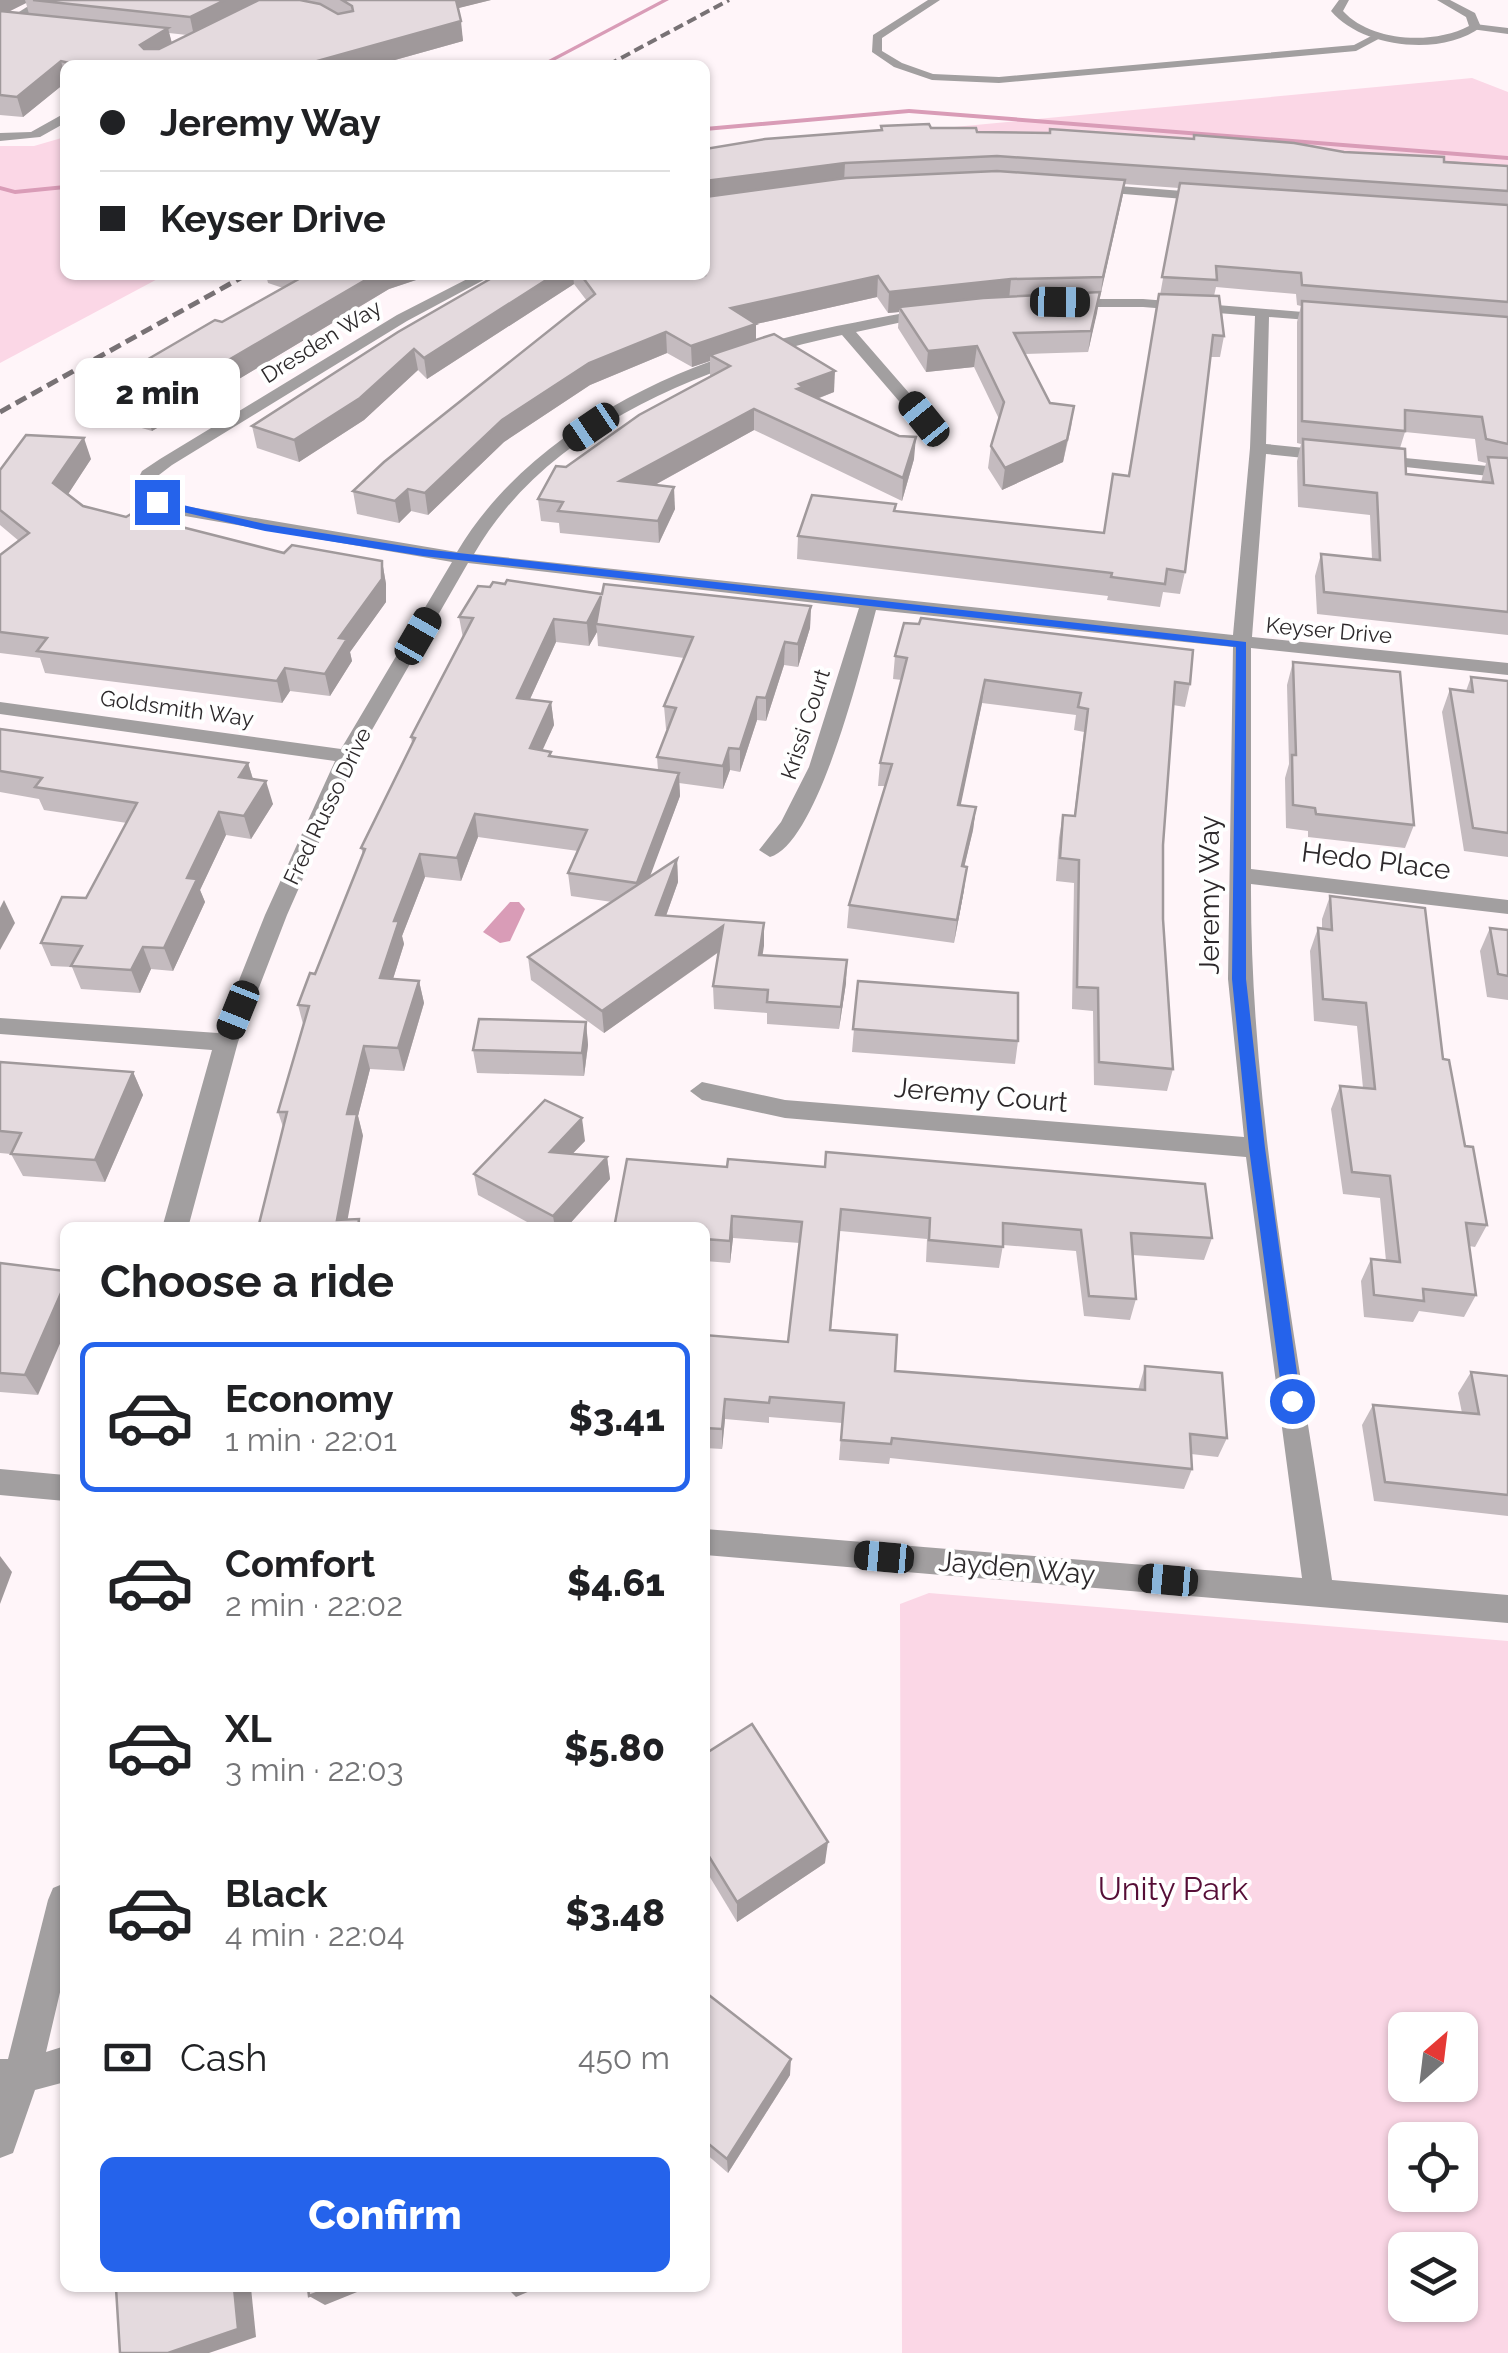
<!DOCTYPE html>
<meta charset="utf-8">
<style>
body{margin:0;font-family:Raleway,sans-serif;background:#f6f6f6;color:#202124;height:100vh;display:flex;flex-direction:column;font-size:38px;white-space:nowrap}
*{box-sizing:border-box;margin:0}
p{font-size:32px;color:#757577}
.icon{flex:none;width:55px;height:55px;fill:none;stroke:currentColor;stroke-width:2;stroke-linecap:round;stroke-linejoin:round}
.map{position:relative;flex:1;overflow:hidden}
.details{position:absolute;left:60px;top:1222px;width:650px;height:1070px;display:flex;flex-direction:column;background:#fff;border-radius:15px;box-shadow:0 2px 8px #0004}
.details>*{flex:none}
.guide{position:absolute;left:60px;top:60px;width:650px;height:220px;border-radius:15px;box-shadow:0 2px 8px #0004;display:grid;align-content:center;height:220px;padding:0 40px;background:#fff}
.needle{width:65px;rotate:28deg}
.fabs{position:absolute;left:1388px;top:2012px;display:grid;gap:20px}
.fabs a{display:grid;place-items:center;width:90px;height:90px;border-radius:15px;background:#fff;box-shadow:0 2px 8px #0004;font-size:50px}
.end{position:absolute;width:45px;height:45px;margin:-22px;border:12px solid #2563eb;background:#fff;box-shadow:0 0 0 5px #fff}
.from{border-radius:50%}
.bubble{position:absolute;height:70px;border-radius:15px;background:#fff;box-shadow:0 2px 8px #0004;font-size:32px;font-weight:800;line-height:70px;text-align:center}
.car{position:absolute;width:30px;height:60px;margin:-30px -15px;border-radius:12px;box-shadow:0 0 8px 2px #0007;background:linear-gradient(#222 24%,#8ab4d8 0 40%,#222 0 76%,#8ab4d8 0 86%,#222 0)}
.guide b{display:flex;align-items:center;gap:35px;height:95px;font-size:38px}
.guide b+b{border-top:2px solid #e0e0e0}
.guide i{width:25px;height:25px;background:#202124}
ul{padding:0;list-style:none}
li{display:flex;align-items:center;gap:30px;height:150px;margin:0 20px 15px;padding:0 20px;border:5px solid transparent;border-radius:15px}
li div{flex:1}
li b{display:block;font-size:38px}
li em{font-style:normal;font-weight:800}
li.current{border-color:#2563eb}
li>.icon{width:90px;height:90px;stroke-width:1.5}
h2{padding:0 40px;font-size:45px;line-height:120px}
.pay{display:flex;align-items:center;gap:25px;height:110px;padding:0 40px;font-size:38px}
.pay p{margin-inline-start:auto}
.button{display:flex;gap:20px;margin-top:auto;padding:20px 40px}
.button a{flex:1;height:115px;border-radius:15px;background:#2563eb;color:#fff;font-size:40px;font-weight:800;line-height:115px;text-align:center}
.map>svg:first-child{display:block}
</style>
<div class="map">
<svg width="1508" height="2353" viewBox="0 0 1508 2353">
<rect width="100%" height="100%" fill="#fff5f9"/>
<g fill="#fbd7e6" fill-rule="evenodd">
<path d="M1472,78L1508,92V172L922,130Z"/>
<path d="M65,137V275H165L0,363V146H34Z"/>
<path d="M929,1593L1508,1641V2353H902L900,1604ZM1405,2030H1460V2085H1405ZM1460,2140V2195H1405V2140ZM1460,2250V2305H1405V2250Z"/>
</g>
<path fill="#d99cb7" d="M510,902H519L525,909L510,941L500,943L483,932Z"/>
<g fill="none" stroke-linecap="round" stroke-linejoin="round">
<g fill="#d99cb7" fill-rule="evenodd">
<path d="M662,0H669L546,65H539Z"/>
<path d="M909,109L1508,156V160L909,113L705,131V127Z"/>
<path d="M65,185V189L15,194L0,190V186L15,190Z"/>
</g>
<g fill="#a29fa0" fill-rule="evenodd">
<path d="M928,0H940L882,38V51L902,63L933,74L999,77L1354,45L1377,33L1386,35L1356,51L999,83L932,80L894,67L872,52L873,35Z"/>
<path d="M1475,24L1508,28V34L1471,29Z"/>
</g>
<g fill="#a29fa0" fill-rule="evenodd">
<path d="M38,0H51L11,26H3V22Z"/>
<path d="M1339,0H1349L1343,11C1371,42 1433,45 1469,26L1466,17L1437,0H1450L1475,13L1481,27C1442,57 1362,48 1331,11Z"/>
<path d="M65,113V123L40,137L0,141V133L31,132Z"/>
<path d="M1093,184L1208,193L1215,197L1208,201L1088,191V185Z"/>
<path d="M475,275H493L407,321L172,465L155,478L149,489L184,506L457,552C524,439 658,371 781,339C831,326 879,318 930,308L937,312L935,315L856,332L929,416V422H917L842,335C706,364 546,428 474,554L1233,635L1250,448L1255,316L1143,307H1064L1057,303L1064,299H1143L1339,315V321L1334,322L1269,317L1266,444L1334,451L1342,456L1334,461L1266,454L1252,637L1508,663V675L1251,648V869L1508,900V914L1251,884C1250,1112 1299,1353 1332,1580L1508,1595V1623L705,1555V1529L1302,1578L1246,1157L785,1118L702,1100L690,1091L702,1082L785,1100L1244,1137L1228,979L1233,647L876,610C863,658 819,843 770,857L759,850L781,822L809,767L859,608L468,563L357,756L287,915L238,1042L188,1228H162L212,1050L0,1034V1018L218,1033L265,915L335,761L0,714V702L341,749L452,562L179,515L132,491L142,471L160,459L397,315Z"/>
<path d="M1374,455L1508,468V478L1368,463V457Z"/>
<path d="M0,1469L65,1475V1501L0,1495Z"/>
<path d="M65,1883V1971L46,2052L65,2046V2082L35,2090L13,2153L0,2158V2059H8L48,1900L53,1888Z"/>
</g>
<path stroke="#787275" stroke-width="4" stroke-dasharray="10 5" stroke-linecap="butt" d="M608,65L729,0"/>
<path stroke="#787275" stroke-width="5" stroke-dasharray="12 6" stroke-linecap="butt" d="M0,412L246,275"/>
</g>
<g fill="#c4bbbf" fill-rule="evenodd">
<path d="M0,0H491L458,8L463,41L377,65H65V83L23,117L0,115ZM26,3L29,14L8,12ZM169,33L187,35L172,43Z"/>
<path d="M881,126L1344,152L1508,166V635L1317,614L1315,576L1321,554L1372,559L1370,515L1298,507L1297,461L1301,444L1297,443V322L1301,306L1297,305L1296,294L1216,287L1214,296L1224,336L1220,357H1210L1185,572L1180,594L1163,592L1160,607L1107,600L1108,596L797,559L798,536L895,511L1103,533L1128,476L1179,188L1124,184L1088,352L1025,354L1050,403L1074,406L1071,428L1063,462L1002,490L988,468L991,446L999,419L974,367L926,372L898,328L899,312L888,313L877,297L756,324V340L834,392L817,399L914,459L902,501L754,430L655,485L675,509L659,543L560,533L559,523L541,521L538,499L566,467L710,377V361L692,367L667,353L590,385L504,442L428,515L411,511L399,523L357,514L353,491L587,301L574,284L427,379L418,370L364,420L299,462L257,448L252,426L497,275H705L881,130ZM1405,432L1475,439L1478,461L1486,463L1481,482L1406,474L1400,448Z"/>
<path d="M266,275H431L389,289L152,431L97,415L90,393L283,288L268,283Z"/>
<path d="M91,459L68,494L83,506L126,517L284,553L382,561L386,584V602L350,652L352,661L330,696L290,691L282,703L45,673L40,658L0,653V555L19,541L0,525V470Z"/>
<path d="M602,594L811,606L810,628L798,667L784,665L766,721L757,720L740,772L730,770L723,789L679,783L680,796L649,877L677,859L678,882L666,916L764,923L762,955L846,983L839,1029L767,1024V1013L714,1009L713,986L719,952L604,1033L531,980L528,957L612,902L571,896L568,873L578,851L478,837L461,881L425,877L402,936L404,944L393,979L419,981L424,1003L404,1071L370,1069L358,1116L363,1136L258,1228L283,1127L278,1112L303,1024L298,1005L315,974L363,854L361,848L412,743L411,737L463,638L459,617ZM597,632L598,646L684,658L664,706L666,729L668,730L657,757L658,770L552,757L542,750L554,725L551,702L530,699L556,642L589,646Z"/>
<path d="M895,656L1190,684L1185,707L1173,705L1163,845V919L1173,1069L1167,1091L1094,1085L1093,1011L1072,1009L1074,883L1056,881L1059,838L1063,815L1074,816L1084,732L1074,730L1076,715L982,703L960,805L976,807L973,830L964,867V890L954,943L847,928L849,905L885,786H878L880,763L902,680L893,679Z"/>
<path d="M1293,662L1414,825L1405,848L1308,837V831L1286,828L1285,778L1289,764L1287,685Z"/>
<path d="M1471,677L1508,681V857L1464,851L1442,712L1450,689L1466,691Z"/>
<path d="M0,729L248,763L253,779L273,804L251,839L226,835L200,890L205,902L173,971L151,969L140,993L81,989L72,967L51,966L41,943L86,898L127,823L44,810L39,799L0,792Z"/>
<path d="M1330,896L1443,1059L1465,1146L1487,1225L1475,1247L1469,1246L1476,1295L1464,1317L1419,1311L1413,1322L1364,1317L1361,1281L1371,1259L1386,1261L1380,1198L1343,1194L1331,1109L1340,1086L1363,1088L1357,1026L1314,1021L1310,951L1318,928L1322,929V919Z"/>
<path d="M1490,928L1508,930V1000L1487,997L1480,951Z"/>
<path d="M858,981L1018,1041L1015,1064L852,1052Z"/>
<path d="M586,1022L588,1045L584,1076L477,1073L473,1050Z"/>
<path d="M0,1062L133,1072L143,1095L105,1182L23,1176L11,1154L0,1153Z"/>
<path d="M585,1141L572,1154L607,1157L610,1179L566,1228H538L478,1195L474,1174Z"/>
<path d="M627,1159L1212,1238L1204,1260L1133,1255L1136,1299L1130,1320L1084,1316L1076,1251L1003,1245L999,1268L926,1262L927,1239L840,1231L831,1330L895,1371L1138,1390L1145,1366L1227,1438L1218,1457L1191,1454L1192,1469L1184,1489L890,1458L889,1464L839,1460L842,1423L769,1417V1423L725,1419L722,1449L705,1448V1335L788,1342L800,1243L733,1238L730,1263L705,1261V1228Z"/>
<path d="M0,1263L38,1395L0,1392Z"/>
<path d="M1471,1372L1508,1376V1516L1374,1501L1362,1425L1373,1405L1462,1413L1458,1393Z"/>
<path d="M705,1754L825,1863L737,1922L705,1869Z"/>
<path d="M705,1992L790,2075L728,2173L705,2153Z"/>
</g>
<g fill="#a0999b">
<path d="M0,0H25L26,3L0,16Z"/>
<path d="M225,0H268L194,36L190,17Z"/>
<path d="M454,0H491L455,9Z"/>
<path d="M461,21L463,41L377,65H303Z"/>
<path d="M168,28L173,48L145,64L140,45Z"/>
<path d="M61,61L65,76V83L23,117L17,97Z"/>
<path d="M845,163L844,182L705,201V181Z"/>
<path d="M1125,180L1122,199L1100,297L1103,277Z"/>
<path d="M374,275H431L389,289L152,431L145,409Z"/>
<path d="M554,275H573L574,284L427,379L424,358Z"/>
<path d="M878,276L877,297L756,324V345L710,355V361L692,367L691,346L731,308Z"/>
<path d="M1011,279L1009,300L899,307V312L888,313L889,292Z"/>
<path d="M1100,292L1097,313L1088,352L1091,331Z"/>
<path d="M666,332L667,353L590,385L504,442L428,515L425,493L502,420L589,363Z"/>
<path d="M977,346L974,367L926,372L928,351Z"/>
<path d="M414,349L418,370L364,420L299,462L294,440Z"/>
<path d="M835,371L834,392L803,404L797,389L799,384Z"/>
<path d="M1074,406L1063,462L1002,490L1005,468Z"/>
<path d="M754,409V430L622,503L620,481Z"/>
<path d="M916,437L914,459L902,501L903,478Z"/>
<path d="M84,438L91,459L61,505L53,483Z"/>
<path d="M674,487L675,509L659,543L658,521Z"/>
<path d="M408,489L411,511L399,523L395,501Z"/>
<path d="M382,561L386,584V602L350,652L352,661L330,696L325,674L339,638Z"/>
<path d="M601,596L596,624L597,632L589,646L587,623Z"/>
<path d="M811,606L810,628L798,667V644Z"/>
<path d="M554,619L556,642L520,721L517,698Z"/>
<path d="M785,642L784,665L766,721V698Z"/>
<path d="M285,668L290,691L282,703L277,681Z"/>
<path d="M985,680L982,703L956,828L958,805Z"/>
<path d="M757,697V720L740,772V749Z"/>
<path d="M551,702L554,725L533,771L530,748Z"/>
<path d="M729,748L730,770L723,789V766Z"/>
<path d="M248,763L255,786L239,777Z"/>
<path d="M679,773L680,796L639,906L637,883Z"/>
<path d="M266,781L273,804L251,839L244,816Z"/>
<path d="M976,807L973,830L959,889L962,866Z"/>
<path d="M219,812L226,835L200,890L205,902L173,971L164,948L187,878Z"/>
<path d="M475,814L478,837L461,881L457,858Z"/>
<path d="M420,854L425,877L402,936L404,944L386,1001L380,978L394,921Z"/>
<path d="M677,859L678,882L658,938L656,915Z"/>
<path d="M967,867L964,890L954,943L957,920Z"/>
<path d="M4,900L15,923L0,950V908Z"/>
<path d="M764,923V946L759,977V955Z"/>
<path d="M723,926L724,948L604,1033L602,1011Z"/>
<path d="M143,947L151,969L140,993L131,970Z"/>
<path d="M847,960L846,983L839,1029L841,1007Z"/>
<path d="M419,981L424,1003L404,1071L398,1048Z"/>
<path d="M586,1022L588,1045L584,1076L582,1053Z"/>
<path d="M364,1046L370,1069L358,1116L363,1136L346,1228L337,1220L347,1114Z"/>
<path d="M133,1072L143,1095L105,1182L95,1160Z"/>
<path d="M582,1118L585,1141L553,1174L550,1152Z"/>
<path d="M607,1157L610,1179L566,1228H555L553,1216Z"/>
<path d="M732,1216L733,1238L730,1263V1241Z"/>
<path d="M65,1284V1332L38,1395L25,1375Z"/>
<path d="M725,1399V1419L722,1449V1429Z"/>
<path d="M0,1556L12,1572L0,1604Z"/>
<path d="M828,1842L825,1863L737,1922V1902Z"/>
<path d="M791,2059L790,2075L728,2173L727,2159Z"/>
<path d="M234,2288H251L256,2337L209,2353H168Z"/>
<path d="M330,2288H367L325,2305L309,2296Z"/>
<path d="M507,2288H537L516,2297Z"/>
</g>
<g fill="#e4dade" stroke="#a0999b" stroke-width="2.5">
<path d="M33,0H225L190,17Z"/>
<path d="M259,0H300L320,4L338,14L353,11L352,6L342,0H456L461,21L303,65H78L61,61L17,97L0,95V11L168,28L140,45L144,49H159Z"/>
<path d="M929,124L931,128H976L977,132L1050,133V129L1194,139V135L1294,143L1344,152L1444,157V162L1508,166V191L997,156L845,163L705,181V149L765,139L882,130L881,126Z"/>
<path d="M997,171L1125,180L1103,277L1011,279L889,292L878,276L731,308L756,324L691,346L666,332L589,363L502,420L425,493L408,489L395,501L353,491L384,462L595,294L581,275H705V197L846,178Z"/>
<path d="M1180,183L1508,205V302L1302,285L1301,273L1216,266L1217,280L1162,277Z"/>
<path d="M306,275H374L145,409L90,393L215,320L222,322Z"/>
<path d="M497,275H554L424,358L414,349L360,398L294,440L252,426L398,332Z"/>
<path d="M1100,292L1091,331L1014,333L1050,403L1074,406L1067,440L1005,468L991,446L1004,402L977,346L928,351L899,307L983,298Z"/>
<path d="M1159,294L1219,296L1224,336L1213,335L1185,572L1167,569L1165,584L1111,577L1112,573L798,536L812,495L896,504L894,511L1104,533L1113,474L1129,476Z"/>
<path d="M1302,301L1508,317V444L1486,439L1482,417L1405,410V431L1302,421Z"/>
<path d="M774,334L835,371L799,384L803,387L797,389L899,436L916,437L903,478L754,409L620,481L674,487L658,521L558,511L563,502L538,499L556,466L566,467L639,415L730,366L710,355Z"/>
<path d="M26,435L84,438L53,483L83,506L126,517L131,514L284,553L292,545L382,561V579L339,638L347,639L325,674L285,668L277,681L37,651L47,638L0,632V555L29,533L0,510V470Z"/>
<path d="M1303,439L1405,449L1406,474L1493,483L1488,457L1508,458V612L1324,592L1321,554L1380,560L1377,493L1304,485Z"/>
<path d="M507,580L602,594L604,584L811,606L798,644L785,642L766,698L757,697L740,749L729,748L723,766L657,757L676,708L664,706L693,637L596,624L601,596L587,623L554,619L517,698L551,702L530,748L551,752L549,756L679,773L637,883L568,873L587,830L475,814L457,858L420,854L394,921H399L380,978L419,981L398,1048L364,1046L347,1114H357L337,1220L359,1219L358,1228H258L287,1112H278L309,1006L298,1005L310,973L315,974L365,849L361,848L415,738L411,737L473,618L459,617L478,586L490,587L493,582L505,584Z"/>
<path d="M921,618L1193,650L1190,684L1175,682L1163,845V919L1173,1069L1099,1062L1098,988L1077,987L1079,860L1060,858L1063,815L1075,816L1088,709L1078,707L1081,693L985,680L958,805L976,807L962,866L967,867L957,920L849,905L892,764L880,763L907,658L895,656L904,623L919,624Z"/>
<path d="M1293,662L1400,672L1414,825L1316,814L1315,808L1293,805L1292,755H1296Z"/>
<path d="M1471,677L1508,681V833L1473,828L1450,689L1473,692Z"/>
<path d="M0,729L248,763L239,777L266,781L244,816L219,812L187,878L197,879L164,948L143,947L131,970L71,966L82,946L41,943L62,897L86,898L137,803L35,787L42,778L0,771Z"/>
<path d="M677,859L656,915L764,923L759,955L847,960L841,1007L767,1002L768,990L713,986L723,926L602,1011L528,957Z"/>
<path d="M1330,896L1425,908L1443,1059L1449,1060L1465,1146L1473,1147L1487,1225L1466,1223L1476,1295L1423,1289L1424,1301L1374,1295L1371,1259L1400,1262L1390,1176L1352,1172L1340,1086L1375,1089L1366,1003L1323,999L1318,928L1332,930Z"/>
<path d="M1490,928L1508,930V976L1498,974Z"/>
<path d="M858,981L1018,993V1041L853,1029Z"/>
<path d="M479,1019L586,1022L582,1053L473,1050Z"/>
<path d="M0,1062L133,1072L95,1160L11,1154L21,1133L0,1131Z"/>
<path d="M545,1100L582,1118L550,1152L607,1157L553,1216L474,1174Z"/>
<path d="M826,1152L1205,1184L1212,1238L1131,1233L1136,1299L1089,1296L1081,1230L1003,1223V1247L929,1240L930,1218L841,1209L830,1330L897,1335L895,1371L1145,1390V1366L1222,1373L1227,1438L1190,1434L1192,1469L892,1438L891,1444L841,1440L844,1403L770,1397L769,1403L725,1399L722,1429L705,1428V1335L788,1342L802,1222L732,1216L730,1241L705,1239V1228H614L627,1159L727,1167L728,1159L825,1167Z"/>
<path d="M0,1263L65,1271V1284L25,1375L0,1373Z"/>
<path d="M1471,1372L1508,1376V1495L1385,1482L1373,1405L1479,1414Z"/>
<path d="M752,1724L828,1842L737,1902L705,1850V1754Z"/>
<path d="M705,1992L791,2059L727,2159L705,2141Z"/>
<path d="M116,2288H234L238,2329L168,2353H120Z"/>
<path d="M308,2288H330L309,2296Z"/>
</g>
<path fill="#2563eb" d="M157,499L265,524L423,549L1246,642V979L1265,1148L1301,1401L1298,1407L1292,1409L1283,1401L1249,1148L1232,979L1236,647L423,556L265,531L153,505Z"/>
<g text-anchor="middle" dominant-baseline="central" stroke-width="8" stroke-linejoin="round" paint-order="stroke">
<g font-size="22" fill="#2d292b" stroke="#fff">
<text transform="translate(321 341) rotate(-32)">Dresden Way</text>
<text transform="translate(1329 630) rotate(5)">Keyser Drive</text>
<text transform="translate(177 708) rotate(8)">Goldsmith Way</text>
<text transform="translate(805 724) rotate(-72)">Krissi Court</text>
<text transform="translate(327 806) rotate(-64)">Fred Russo Drive</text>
</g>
<g font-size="28" fill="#2d292b" stroke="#fff">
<text transform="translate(1376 861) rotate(7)">Hedo Place</text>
<text transform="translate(1209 895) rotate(-90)">Jeremy Way</text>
<text transform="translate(981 1095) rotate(5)">Jeremy Court</text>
<text transform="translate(1017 1568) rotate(5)">Jayden Way</text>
</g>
<g font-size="32" fill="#560e37" stroke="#fff">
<text x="1173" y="1888">Unity Park</text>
</g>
</g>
</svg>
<div class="fabs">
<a><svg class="needle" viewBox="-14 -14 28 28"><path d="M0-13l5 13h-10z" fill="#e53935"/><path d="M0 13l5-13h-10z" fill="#757577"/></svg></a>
<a><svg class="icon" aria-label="locate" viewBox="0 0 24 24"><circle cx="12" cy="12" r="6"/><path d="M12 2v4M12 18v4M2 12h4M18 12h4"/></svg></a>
<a><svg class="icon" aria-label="layers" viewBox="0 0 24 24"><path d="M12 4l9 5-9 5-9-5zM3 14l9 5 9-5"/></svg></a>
</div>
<i class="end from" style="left:1292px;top:1401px"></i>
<i class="end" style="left:157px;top:502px"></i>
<div class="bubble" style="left:75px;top:358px;width:165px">2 min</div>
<i class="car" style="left:1060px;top:302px;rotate:91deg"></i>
<i class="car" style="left:924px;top:419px;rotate:321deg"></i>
<i class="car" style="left:591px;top:427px;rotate:236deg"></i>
<i class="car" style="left:418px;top:636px;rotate:30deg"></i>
<i class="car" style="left:238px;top:1010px;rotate:202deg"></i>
<i class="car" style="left:884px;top:1557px;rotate:275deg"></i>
<i class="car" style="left:1168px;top:1580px;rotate:275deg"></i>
<div class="guide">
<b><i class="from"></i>Jeremy Way</b>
<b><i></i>Keyser Drive</b>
</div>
<section class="details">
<h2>Choose a ride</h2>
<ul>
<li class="current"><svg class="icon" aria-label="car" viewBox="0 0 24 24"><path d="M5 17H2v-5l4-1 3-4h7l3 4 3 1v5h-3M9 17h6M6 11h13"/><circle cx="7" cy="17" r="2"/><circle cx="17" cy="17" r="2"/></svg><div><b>Economy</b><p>1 min · 22:01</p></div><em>$3.41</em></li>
<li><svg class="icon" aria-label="car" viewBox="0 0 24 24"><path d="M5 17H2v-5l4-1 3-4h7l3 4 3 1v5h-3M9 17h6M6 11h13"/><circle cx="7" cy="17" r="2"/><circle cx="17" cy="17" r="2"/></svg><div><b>Comfort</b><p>2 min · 22:02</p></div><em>$4.61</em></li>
<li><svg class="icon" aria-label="car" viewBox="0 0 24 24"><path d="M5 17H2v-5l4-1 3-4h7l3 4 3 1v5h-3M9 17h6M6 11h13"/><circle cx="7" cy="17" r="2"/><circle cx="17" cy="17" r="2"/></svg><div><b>XL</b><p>3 min · 22:03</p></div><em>$5.80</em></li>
<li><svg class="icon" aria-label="car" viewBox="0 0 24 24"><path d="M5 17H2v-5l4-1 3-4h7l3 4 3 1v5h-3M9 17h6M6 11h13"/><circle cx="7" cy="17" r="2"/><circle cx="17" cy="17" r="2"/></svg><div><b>Black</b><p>4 min · 22:04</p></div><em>$3.48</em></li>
</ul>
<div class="pay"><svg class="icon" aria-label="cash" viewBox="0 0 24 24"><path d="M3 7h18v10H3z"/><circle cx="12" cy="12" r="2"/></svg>Cash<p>450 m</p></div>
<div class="button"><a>Confirm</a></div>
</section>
</div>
